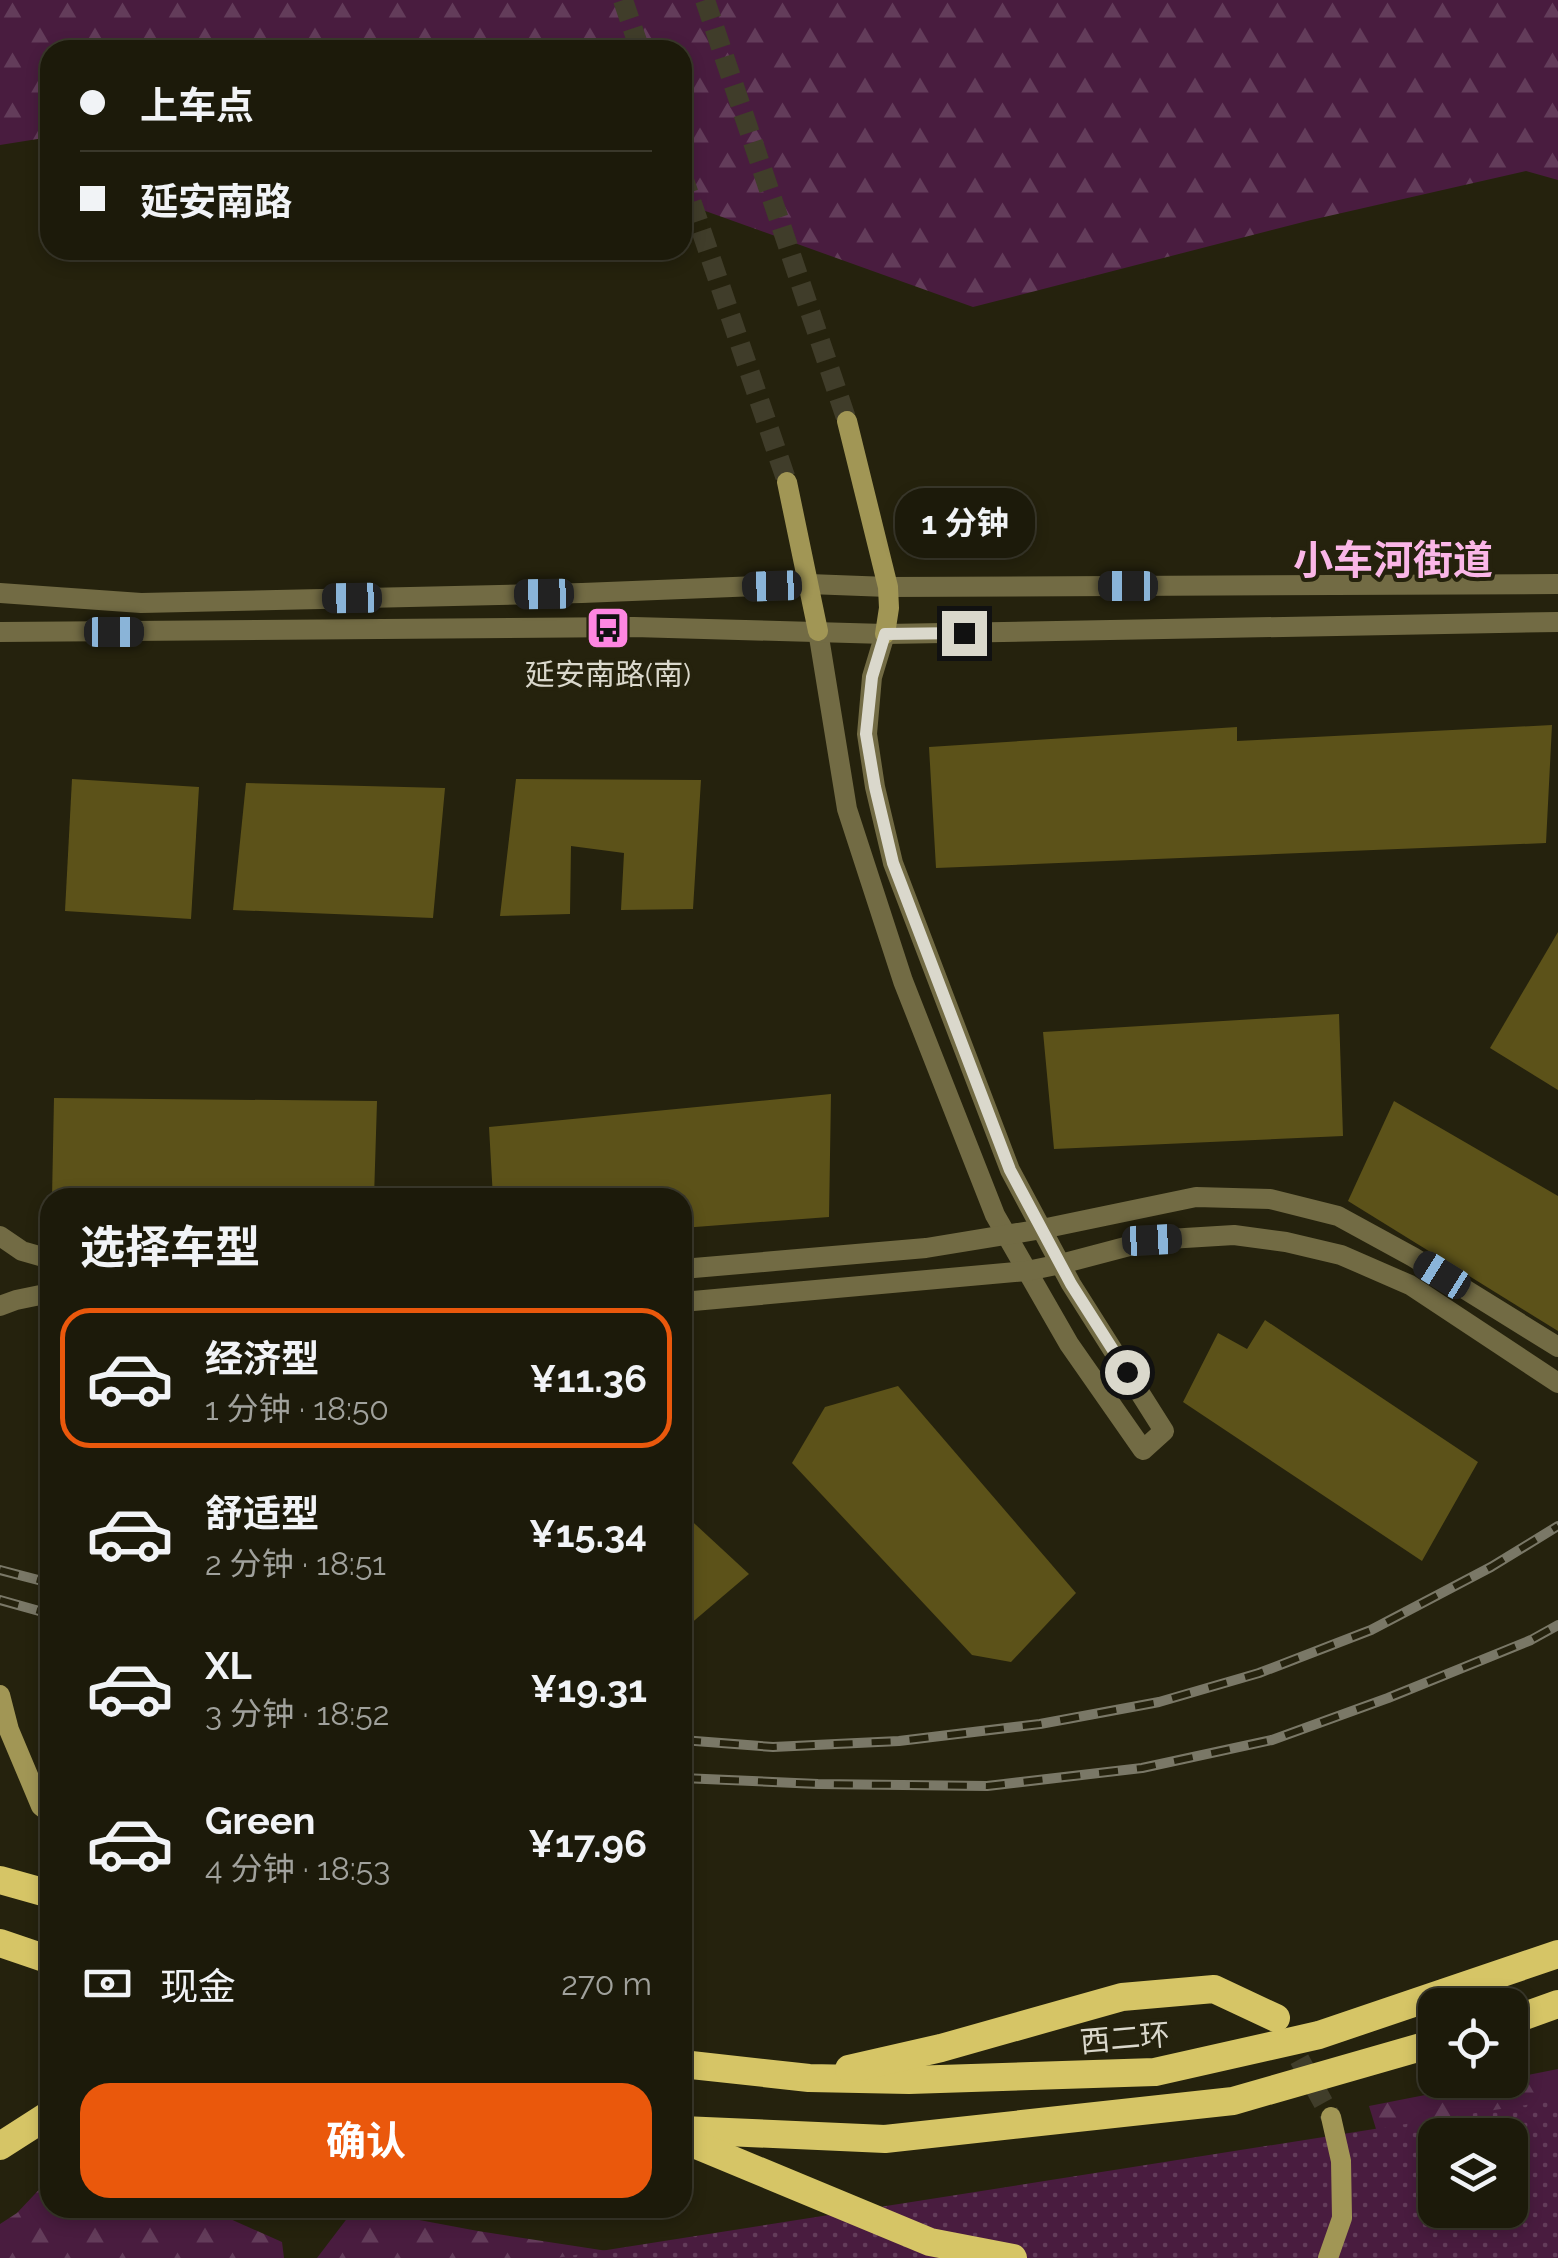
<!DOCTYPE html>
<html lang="zh">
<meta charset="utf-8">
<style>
body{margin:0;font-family:Raleway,"Noto Sans SC",sans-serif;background:#292718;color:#f1f3f6;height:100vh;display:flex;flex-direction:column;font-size:38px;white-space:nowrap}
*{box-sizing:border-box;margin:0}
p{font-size:32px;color:#a0a19c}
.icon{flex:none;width:55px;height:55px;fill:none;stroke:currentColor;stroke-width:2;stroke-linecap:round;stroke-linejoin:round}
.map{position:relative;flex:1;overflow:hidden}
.drawer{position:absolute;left:40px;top:1188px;width:652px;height:1030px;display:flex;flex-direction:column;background:#1c1a0a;border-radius:30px;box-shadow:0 5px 15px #0003,0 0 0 2px #3a382b}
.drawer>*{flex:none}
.guide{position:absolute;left:40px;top:40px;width:652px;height:220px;border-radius:30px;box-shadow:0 5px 15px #0003,0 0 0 2px #3a382b;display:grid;align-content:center;height:220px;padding:0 40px;background:#1c1a0a}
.fabs{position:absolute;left:1418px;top:1988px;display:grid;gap:20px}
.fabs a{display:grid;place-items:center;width:110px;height:110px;border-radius:20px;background:#1c1a0a;box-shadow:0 5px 15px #0003,0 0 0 2px #3a382b;font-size:50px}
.end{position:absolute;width:45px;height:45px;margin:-22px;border:12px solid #dad8cc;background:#111;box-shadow:0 0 0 5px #111}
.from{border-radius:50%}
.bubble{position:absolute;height:70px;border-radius:30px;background:#1c1a0a;box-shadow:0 5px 15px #0003,0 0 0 2px #3a382b;font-size:32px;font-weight:700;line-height:70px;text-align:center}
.car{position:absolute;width:30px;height:60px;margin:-30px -15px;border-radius:12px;box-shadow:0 0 8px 2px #0007;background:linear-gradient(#222 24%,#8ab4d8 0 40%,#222 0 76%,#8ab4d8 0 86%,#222 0)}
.guide b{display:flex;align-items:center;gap:35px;height:95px;font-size:38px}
.guide b+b{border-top:2px solid #3a382b}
.guide i{width:25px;height:25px;background:#f1f3f6}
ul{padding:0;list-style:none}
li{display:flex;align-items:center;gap:30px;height:140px;margin:0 20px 15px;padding:0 20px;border:5px solid transparent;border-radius:30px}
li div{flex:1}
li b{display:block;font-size:38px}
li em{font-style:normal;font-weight:700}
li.on{border-color:#ea580c}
li>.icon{width:90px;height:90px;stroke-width:1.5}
h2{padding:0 40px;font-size:45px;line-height:120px}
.pay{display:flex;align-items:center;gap:25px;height:110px;padding:0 40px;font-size:38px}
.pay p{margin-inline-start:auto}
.cta{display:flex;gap:20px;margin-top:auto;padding:20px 40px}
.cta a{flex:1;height:115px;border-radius:30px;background:#ea580c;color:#fff;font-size:40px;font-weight:700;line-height:115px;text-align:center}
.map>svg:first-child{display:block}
</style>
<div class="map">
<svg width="1558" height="2258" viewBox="0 0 1558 2258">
<defs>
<pattern id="forest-firs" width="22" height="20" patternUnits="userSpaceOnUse" patternTransform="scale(2.5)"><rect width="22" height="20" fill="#491c3f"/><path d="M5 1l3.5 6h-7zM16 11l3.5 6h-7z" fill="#633c5a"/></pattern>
<pattern id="park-dots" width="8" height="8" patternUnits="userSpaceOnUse" patternTransform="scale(2.5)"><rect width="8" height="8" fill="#491c3f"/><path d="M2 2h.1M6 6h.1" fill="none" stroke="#633c5a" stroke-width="1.8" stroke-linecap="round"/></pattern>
</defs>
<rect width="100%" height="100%" fill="#25220d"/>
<g fill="url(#forest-firs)" fill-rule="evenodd">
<path d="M0,0H1558V180L1526,171L1311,220L973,307L683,203L682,50H50V137L0,145Z"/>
<path d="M1558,2069V2258H1376L1390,2175L1369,2106ZM1435,2135H1510V2210H1435Z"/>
<path d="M50,2178V2208H225L228,2218L282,2242L284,2258H0V2224L17,2213Z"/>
<path d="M355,2208L478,2231L653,2258H317Z"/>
</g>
<path fill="url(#park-dots)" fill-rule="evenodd" d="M1558,2100V2258H556ZM1435,2135H1510V2210H1435Z"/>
<g fill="#5c5219">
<path d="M1552,725L1546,843L936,868L929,747L1237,727V741Z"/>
<path d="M72,779L199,787L191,919L65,911Z"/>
<path d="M516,779L701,780L693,909L621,910L624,853L571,846L570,914L500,916Z"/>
<path d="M246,783L445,788L433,918L233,910Z"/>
<path d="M1558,932V1090L1490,1048Z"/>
<path d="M1339,1014L1343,1136L1054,1149L1043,1032Z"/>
<path d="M831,1094L829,1217L682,1228V1198H493L489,1127Z"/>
<path d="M54,1098L377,1101L374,1198H52Z"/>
<path d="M1394,1101L1558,1196V1331L1348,1201Z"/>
<path d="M1265,1320L1478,1462L1422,1561L1183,1402L1218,1333L1247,1349Z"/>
<path d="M898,1386L1076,1593L1011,1662L972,1655L792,1463L825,1407Z"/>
<path d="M682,1512L749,1574L682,1631Z"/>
</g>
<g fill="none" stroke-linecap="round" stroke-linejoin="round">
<g stroke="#403d2a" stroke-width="20" stroke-dasharray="20 10" stroke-linecap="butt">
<path d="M623,0L640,50"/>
<path d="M705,0L847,421"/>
<path d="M682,174L787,482"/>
<path d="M1285,2033L1331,2117"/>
</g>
<g stroke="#726b44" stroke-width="20">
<path d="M818,631L847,809L903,981L995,1215L1069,1344L1143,1450L1164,1431L1071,1284L1010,1170L893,863L875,787L867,734L872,677L885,634"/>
<path d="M0,1236L22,1251L50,1259"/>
<path d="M682,1269L926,1248L1042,1229L1196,1197L1270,1199L1338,1216L1413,1257L1558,1347"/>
<path d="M682,1302L1027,1271L1061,1264L1152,1240L1234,1235L1286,1242L1341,1255L1410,1285L1558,1383"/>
<path d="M0,1306L16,1300L50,1293"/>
</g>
<g stroke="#726b44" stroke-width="20">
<path d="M0,593L141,603L582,593L809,584L888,587L1558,584"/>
<path d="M0,632L634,627L885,634L1558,622"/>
</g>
<g stroke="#a19655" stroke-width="20">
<path d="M847,421L888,587L889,608L885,634"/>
<path d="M787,482L818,631"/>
<path d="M0,1695L9,1730L41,1806L50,1813"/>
<path d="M1328,2258L1342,2218L1341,2161L1331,2117"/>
</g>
<g stroke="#d6c566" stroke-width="28">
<path d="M0,1880L50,1894"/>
<path d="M0,1943L50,1960"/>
<path d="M1510,2021L1558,2004"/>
<path d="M682,2064L809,2078L909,2080L1155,2072L1319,2035L1558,1954"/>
<path d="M849,2069L941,2048L1122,1997L1214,1989L1276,2018"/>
<path d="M682,2130L885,2139L1233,2101L1435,2043"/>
<path d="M682,2139L930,2242L1013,2258"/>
<path d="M0,2146L50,2114"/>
</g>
<defs>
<g id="rail">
<path d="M0,1570L50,1583"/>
<path d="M0,1600L50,1614"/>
<path d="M682,1740L773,1747L899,1741L1040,1724L1159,1702L1259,1673L1371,1630L1491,1567L1558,1526"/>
<path d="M682,1778L818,1784L987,1786L1142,1768L1272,1740L1388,1698L1531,1640L1558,1625"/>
</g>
</defs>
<use href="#rail" stroke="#7a7867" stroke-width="10"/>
<use href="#rail" stroke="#25220d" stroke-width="6" stroke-dasharray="19" stroke-linecap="butt"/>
</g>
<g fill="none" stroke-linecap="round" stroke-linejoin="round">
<path stroke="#dad8cc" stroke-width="12" d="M964,633L885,634L872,677L866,734L875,787L893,863L1010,1170L1071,1284L1127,1372"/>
</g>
<defs>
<symbol id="bus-square" viewBox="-11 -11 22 22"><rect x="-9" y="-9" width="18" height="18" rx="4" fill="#fe86e1" stroke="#25220d"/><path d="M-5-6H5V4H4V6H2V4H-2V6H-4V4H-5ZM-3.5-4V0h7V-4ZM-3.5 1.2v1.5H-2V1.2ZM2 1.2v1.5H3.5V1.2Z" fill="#111"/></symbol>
</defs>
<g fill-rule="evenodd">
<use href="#bus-square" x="583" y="603" width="50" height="50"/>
</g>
<g text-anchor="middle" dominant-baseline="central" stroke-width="8" stroke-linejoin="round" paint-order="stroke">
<g font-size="30" fill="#dad8cc" stroke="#25220d">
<text x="608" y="674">延安南路(南)</text>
</g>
<g font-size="30" fill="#dad8cc" stroke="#25220d">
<text transform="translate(1125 2038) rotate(-5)">西二环</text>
</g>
<g font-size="40" font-weight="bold" fill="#fab6e7" stroke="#25220d">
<text x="1393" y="559">小车河街道</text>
</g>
</g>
</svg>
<div class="fabs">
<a><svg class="icon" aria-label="locate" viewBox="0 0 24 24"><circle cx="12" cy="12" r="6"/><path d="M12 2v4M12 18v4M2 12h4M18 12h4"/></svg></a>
<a><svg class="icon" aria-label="layers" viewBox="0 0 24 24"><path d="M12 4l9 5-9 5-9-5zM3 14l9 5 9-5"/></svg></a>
</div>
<i class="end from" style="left:1127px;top:1372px"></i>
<i class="end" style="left:964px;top:633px"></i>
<div class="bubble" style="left:895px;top:488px;width:140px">1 分钟</div>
<i class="car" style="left:772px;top:586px;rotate:268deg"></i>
<i class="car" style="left:1128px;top:586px;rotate:270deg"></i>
<i class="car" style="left:544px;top:594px;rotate:269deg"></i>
<i class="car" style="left:352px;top:598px;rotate:269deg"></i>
<i class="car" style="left:114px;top:632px;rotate:90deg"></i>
<i class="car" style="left:1152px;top:1240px;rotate:87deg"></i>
<i class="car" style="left:1442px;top:1275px;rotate:302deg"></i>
<div class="guide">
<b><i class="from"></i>上车点</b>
<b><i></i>延安南路</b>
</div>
<section class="drawer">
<h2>选择车型</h2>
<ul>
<li class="on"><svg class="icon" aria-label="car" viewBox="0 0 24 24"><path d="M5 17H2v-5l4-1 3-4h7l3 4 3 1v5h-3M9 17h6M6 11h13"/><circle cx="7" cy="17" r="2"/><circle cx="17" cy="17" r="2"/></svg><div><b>经济型</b><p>1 分钟 · 18:50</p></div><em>¥11.36</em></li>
<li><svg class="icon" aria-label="car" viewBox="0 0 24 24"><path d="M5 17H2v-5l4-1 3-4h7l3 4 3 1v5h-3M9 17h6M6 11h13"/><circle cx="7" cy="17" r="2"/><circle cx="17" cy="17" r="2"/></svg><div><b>舒适型</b><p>2 分钟 · 18:51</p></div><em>¥15.34</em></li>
<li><svg class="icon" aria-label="car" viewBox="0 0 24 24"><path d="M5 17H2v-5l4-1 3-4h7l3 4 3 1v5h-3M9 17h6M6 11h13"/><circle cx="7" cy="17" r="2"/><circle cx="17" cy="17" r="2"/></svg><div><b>XL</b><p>3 分钟 · 18:52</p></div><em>¥19.31</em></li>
<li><svg class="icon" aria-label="car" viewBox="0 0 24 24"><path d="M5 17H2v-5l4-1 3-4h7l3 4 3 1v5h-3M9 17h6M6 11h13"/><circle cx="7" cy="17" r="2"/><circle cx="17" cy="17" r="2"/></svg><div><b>Green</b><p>4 分钟 · 18:53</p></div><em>¥17.96</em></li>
</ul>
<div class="pay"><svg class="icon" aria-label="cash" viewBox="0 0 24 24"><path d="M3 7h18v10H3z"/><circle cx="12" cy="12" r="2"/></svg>现金<p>270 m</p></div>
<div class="cta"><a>确认</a></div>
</section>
</div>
